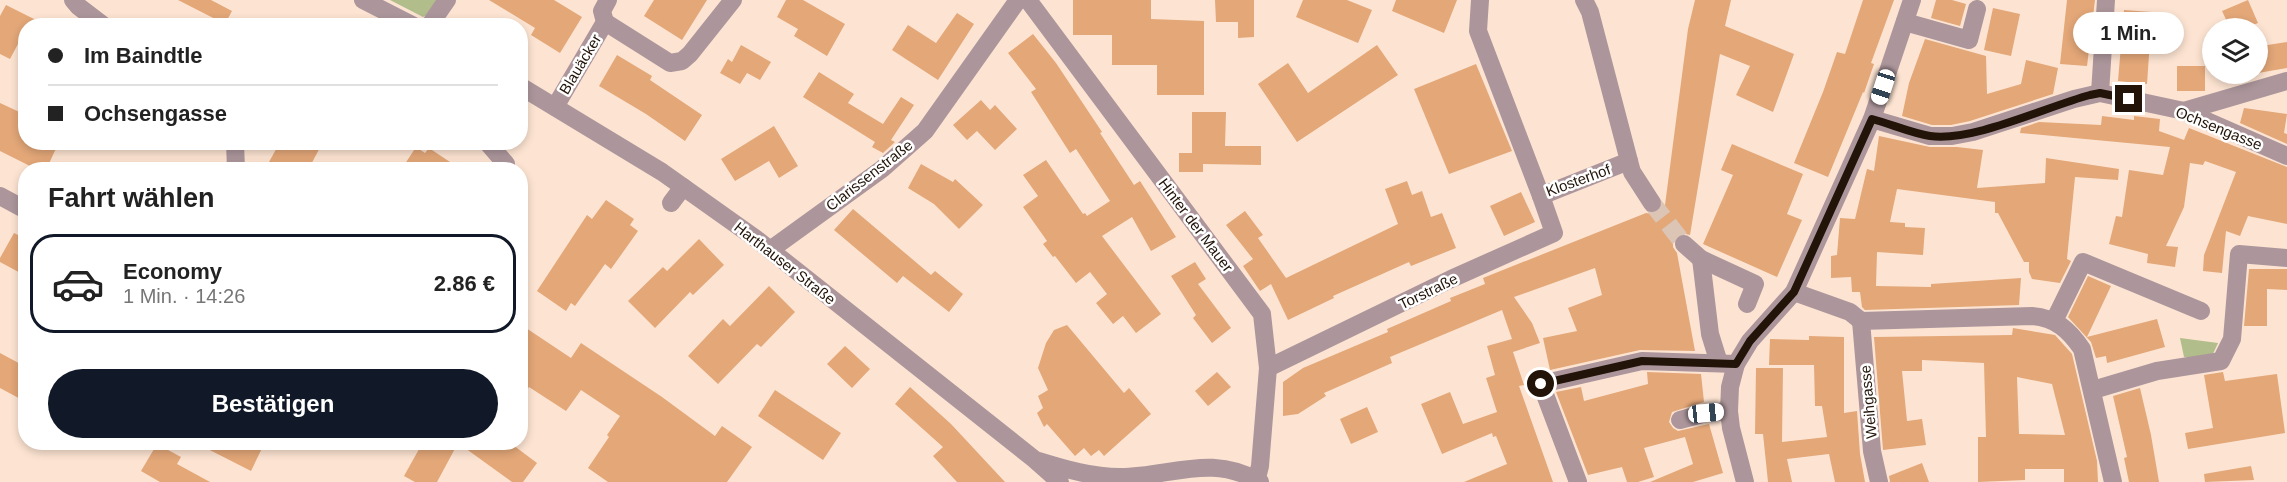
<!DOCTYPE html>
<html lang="de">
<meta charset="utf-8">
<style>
body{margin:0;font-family:Arial,sans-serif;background:#f2f2f2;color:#222;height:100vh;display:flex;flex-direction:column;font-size:22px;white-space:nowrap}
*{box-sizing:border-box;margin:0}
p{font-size:20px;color:#767676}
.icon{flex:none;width:33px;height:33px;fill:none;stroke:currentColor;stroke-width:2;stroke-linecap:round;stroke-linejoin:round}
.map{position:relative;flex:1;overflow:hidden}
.details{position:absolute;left:18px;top:162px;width:510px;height:288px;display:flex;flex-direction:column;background:#fff;border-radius:24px;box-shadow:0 3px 9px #0003}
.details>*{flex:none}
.hud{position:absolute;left:18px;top:18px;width:510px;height:132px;border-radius:24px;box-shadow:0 3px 9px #0003;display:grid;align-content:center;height:132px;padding:0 30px;background:#fff}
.fabs{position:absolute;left:2202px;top:18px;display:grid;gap:12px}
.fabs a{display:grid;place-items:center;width:66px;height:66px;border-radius:50%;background:#fff;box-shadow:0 3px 9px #0003;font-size:30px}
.end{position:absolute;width:27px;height:27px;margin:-14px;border:8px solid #221409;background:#fff;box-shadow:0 0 0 3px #fff}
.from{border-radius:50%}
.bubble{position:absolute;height:42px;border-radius:21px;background:#fff;box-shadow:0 3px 9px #0003;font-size:20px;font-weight:600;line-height:42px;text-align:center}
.car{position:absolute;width:18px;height:36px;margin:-18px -9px;border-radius:8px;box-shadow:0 0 4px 2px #0007;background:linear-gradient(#fff 24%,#345 0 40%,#fff 0 76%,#345 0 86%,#fff 0)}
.hud b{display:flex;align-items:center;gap:21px;height:57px;font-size:22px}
.hud b+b{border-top:2px solid #e0e0e0}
.hud i{width:15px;height:15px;background:#222}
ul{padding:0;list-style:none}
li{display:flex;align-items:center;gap:18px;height:99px;margin:0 12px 9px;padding:0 18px;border:3px solid transparent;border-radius:24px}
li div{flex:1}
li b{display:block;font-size:22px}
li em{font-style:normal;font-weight:600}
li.active{border-color:#111827}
li>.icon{width:54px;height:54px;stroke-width:1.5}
h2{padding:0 30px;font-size:27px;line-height:72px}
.button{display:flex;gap:12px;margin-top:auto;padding:12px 30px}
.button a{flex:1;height:69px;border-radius:36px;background:#111827;color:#fff;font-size:24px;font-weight:600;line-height:69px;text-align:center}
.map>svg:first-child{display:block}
</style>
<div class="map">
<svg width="2287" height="482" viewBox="0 0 2287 482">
<rect width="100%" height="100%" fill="#fde4d2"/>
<g fill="#b1bd8b">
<path d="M390,0H439L429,14L423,17Z"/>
<path d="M2180,338L2218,343L2212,356L2204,359L2184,357Z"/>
</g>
<g fill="#e3a778" fill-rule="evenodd">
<path d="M178,0H211L232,11L225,24Z"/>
<path d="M489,0H554L582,17L560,53L531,35L535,28Z"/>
<path d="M654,0H707L682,40L644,16Z"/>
<path d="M786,0H803L845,24L827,56L794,36L798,29L777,17Z"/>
<path d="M1073,0H1151V19L1204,21V95H1157V65H1112V35H1073Z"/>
<path d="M1215,0H1254V37L1238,38V22H1216Z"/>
<path d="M1303,0H1347L1372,10L1358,43L1296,17Z"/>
<path d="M1396,0H1457L1444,33L1392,11Z"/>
<path d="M1695,0H1731L1725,26L1794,54L1773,112L1736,95L1750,66L1720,54L1690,235L1673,231V247L1677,253L1695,351L1640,350L1550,370L1543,338L1577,331L1568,308L1602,295L1595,268L1514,297L1532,323L1540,343L1513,352L1524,385L1519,386L1553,482H1464L1507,464L1496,436L1493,437L1492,433L1442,454L1421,404L1450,392L1463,424L1497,412L1486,378L1495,375L1487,346L1512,339L1502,310L1390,357L1392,363L1324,393L1326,396L1298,414L1283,416V382L1303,368L1388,332L1387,329L1451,301L1450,298L1485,284L1483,278L1646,213L1652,214L1659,212L1665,205L1688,29Z"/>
<path d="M1863,0H1894L1871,63L1874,64L1864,93L1863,92L1828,177L1794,163L1823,92L1837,52L1845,54Z"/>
<path d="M1936,0H1952L1966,4L1960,26L1931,18Z"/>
<path d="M2067,0H2095L2087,66L2060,64Z"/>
<path d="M2248,0L2258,23L2245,28H2230L2222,11Z"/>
<path d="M6,5L48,26H26V48L18,44L10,59L0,54V16Z"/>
<path d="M1993,8L2020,14L2011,56L1984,50Z"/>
<path d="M2124,10L2152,12L2147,84L2118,81Z"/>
<path d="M957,13L974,24L938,80L892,50L908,25L936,43Z"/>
<path d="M1033,34L1056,63L1102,132L1100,133L1134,185L1140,181L1176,237L1151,251L1132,217L1102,236L1161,314L1136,333L1123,316L1113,324L1096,303L1107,294L1090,272L1076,283L1055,256L1053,257L1043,244L1047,241L1023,207L1038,196L1023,175L1046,160L1083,214L1085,213L1087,216L1110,201L1076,149L1070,153L1031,92L1036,89L1008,53Z"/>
<path d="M1925,39L1986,56L1987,94L2021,84L2026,60L2058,68L2053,94L1970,121L1951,125H1932L1902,116L1909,83Z"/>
<path d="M2287,42V68L2258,73V56L2263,54L2261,46Z"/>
<path d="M741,45L771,62L760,80L747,73L740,84L720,73L728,59L732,62Z"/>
<path d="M1377,45L1398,75L1297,142L1258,84L1288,63L1308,93Z"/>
<path d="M617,55L652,76L650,80L702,115L685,141L646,114L599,86Z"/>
<path d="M1476,64L1512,151L1449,174L1414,89Z"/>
<rect x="2177" y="66" width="28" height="25"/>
<path d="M819,72L854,94L848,103L883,124L901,97L914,105L891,140L895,142L883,153L872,147L875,142L803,97Z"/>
<path d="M981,100L990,110L995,105L1017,129L995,150L977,131L967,140L953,125Z"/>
<path d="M0,103L26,115V142H59L46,170H38L0,151Z"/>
<path d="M2244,108L2287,114L2284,133L2287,134V144L2240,123Z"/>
<path d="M1192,112H1226L1225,146H1261V165L1203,164V172H1179V153H1192Z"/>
<path d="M2102,116L2134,120V116L2160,119L2159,131L2184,140L2189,128L2287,167V224L2248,216L2240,236L2226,231L2222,273L2203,271L2204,255L2236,172L2205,161L2203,165L2190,163L2184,207L2166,246L2178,247L2175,267L2147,263L2148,254L2109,244L2116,216L2122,217L2129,170L2163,175L2170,147L2020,133L2021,128L2039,122L2101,125Z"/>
<path d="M774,126L798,166L779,178L769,161L735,181L721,159Z"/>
<path d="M1879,136L1930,147H1957L1983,150L1977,188L2045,183L2046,158L2119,169L2118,180L2075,177L2067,259L2071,261L2060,283L2032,279L2029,272V262H2024L1998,213H1995V202L1897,189L1890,222L1905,223V227L1925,228L1923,255L1877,252L1876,286L1931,287V284L2021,278L2019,305L1865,310L1862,307L1860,292H1852L1851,277L1831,278V256L1837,255L1840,218L1855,219L1867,169L1874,171Z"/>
<path d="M280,142H323L308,170H282L269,162Z"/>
<path d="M1732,144L1803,174L1787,214L1802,220L1777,277L1703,244L1733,175L1721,170Z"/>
<path d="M416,147L425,153L429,148L462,170H401Z"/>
<path d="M921,164L953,182L955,179L983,205L959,229L934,204L908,188Z"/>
<path d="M1407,181L1412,195L1422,191L1431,217L1442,213L1456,248L1411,266L1409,262L1333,296L1334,298L1288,320L1271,284L1260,291L1243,266L1253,259L1226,225L1245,211L1263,235L1258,238L1286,278L1398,224L1385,189Z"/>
<path d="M1521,192L1535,222L1504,236L1490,206Z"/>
<path d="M606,200L634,219L630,225L638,231L611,269L605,264L575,306L571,303L566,311L537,291L587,215L592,219Z"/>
<path d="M853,209L931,275L935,271L963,294L949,312L903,276L897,283L834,230Z"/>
<path d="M14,233L26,239V276L0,262V258Z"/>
<path d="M699,239L724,265L693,295L690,292L655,328L628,301L663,267L667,271Z"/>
<path d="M1195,262L1206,279L1198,284L1231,328L1212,343L1193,318L1196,315L1171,276Z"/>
<path d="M2249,269H2287V290L2267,289V326H2244Z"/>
<path d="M2088,276L2111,286L2087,337L2157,319L2165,347L2107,363L2106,356L2096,358L2091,342L2068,317Z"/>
<path d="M769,286L795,312L761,347L757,344L718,384L688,356L723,319L730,326Z"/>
<path d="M520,324L571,358L581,343L662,397L715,436L722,426L752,447L727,482H608L588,468L609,437L607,435L620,416L581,390L566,411L529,387L520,399Z"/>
<path d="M1067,325L1124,393L1129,388L1151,414L1104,456L1099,450L1091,456L1084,448L1075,456L1047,424L1044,427L1037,413L1043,408L1038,396L1048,390L1038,368L1046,343L1054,330Z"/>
<path d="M2013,328L2055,335L2072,354L2097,461L2098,482H2064V469H2025V480L1978,482V437H1986L1984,363L1922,360V371H1902L1907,421L1922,419L1926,445L1883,450L1874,337L2012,335ZM2017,377L2052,384L2065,435L2019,434Z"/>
<path d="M1809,336L1844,337V413L1857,411L1860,454L1865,482H1835L1829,454L1787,459L1792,482H1768L1763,434H1755L1756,368H1783L1782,442L1827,437L1822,406H1815L1814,365H1769L1770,339L1809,340Z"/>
<path d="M845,346L870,369L852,388L827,364Z"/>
<path d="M0,353L26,367V402L0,388Z"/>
<path d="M1217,372L1231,387L1208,406L1195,391Z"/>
<path d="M1647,372L1701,374L1704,402L1672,412L1669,422L1673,428L1678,431L1709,424L1723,473L1693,482H1650L1693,464L1685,437L1644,448L1654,477L1638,482H1627L1622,467L1588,475L1556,392L1581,387L1584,401L1648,384Z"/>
<path d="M2223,372L2225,381L2277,374L2285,433L2188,449L2185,433L2213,428L2204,375Z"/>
<path d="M910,387L951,424L1005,482H957L933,456L943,447L895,404Z"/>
<path d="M2140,388L2151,435L2159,482H2129L2124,458L2127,457L2113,396Z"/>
<path d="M775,390L841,433L823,460L758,416Z"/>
<path d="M1367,407L1378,432L1351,444L1340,419Z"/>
<path d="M194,442H265L251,471Z"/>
<path d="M423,442H509L537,463L523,482H512L458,443L437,482H415L404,476Z"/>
<path d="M157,444L181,457L177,464L210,482H160L141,471Z"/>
<path d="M1922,463L1929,482H1890L1889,476Z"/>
<path d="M2251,466L2254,480L2205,482L2204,474Z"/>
</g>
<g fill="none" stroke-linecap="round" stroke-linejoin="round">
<path stroke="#dcc5b4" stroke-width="18" stroke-dasharray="18 9" stroke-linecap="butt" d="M1652,203L1684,244"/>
<g stroke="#ac969c" stroke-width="18">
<path d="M73,0L78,6L104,26"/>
<path d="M363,0L414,26"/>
<path d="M1028,0L1262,314L1268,368L1260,466L1256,482"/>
<path d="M1480,0L1478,31L1541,196L1629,161L1590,12L1584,0"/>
<path d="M605,22L602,11L608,0"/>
<path d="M1905,22L1969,40L1977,9"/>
<path d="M429,26L447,0"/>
<path d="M520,86L662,172L755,238L1034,459L1060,482"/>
<path d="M2100,93L2106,0"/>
<path d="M555,107L605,22L670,63L682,61L690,54L733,0"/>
<path d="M2184,111L2287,81"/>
<path d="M1872,119L1930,136H1952L1973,132L2074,99L2100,93L2184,111L2287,156"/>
<path d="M235,142L236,170"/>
<path d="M487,142L506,164"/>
<path d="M1629,161L1632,172L1652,203"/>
<path d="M0,196L26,210"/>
<path d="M671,203L683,187"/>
<path d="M1684,244L1701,259L1755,284L1747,304"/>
<path d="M770,250L882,169L925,131L1018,0"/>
<path d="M1701,259L1710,334L1719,363"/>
<path d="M1794,292L1850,312L1861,321L2032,316C2056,318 2069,330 2082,349L2113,482"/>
<path d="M1861,321L1872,451L1879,482"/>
<path d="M2054,321L2083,262L2201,311"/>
<path d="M1268,368L1451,279L1554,233L1541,196"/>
<path d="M2093,390L2157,371L2221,361L2232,339L2239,254L2287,258"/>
<path d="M1680,420L1706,413L1729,411"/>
<path d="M1039,461C1065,469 1092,477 1120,477C1171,477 1211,453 1260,482"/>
<path d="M1578,482L1541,384L1642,361L1736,364"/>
<path d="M1745,482L1731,428L1729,411L1730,387L1736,364L1750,341L1794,292L1872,119L1912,0"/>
</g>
</g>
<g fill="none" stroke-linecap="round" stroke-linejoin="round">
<path stroke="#221409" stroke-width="8" d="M1541,384L1642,361L1736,364L1750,341L1794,292L1872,119C1891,124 1911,133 1930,136C1974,142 2045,107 2090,95L2100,93L2129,99"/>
</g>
<g text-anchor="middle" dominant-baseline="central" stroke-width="5" stroke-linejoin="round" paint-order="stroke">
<g font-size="15" fill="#221409" stroke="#fff">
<text transform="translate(580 64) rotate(-59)">Blauäcker</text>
<text transform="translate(2219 128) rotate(22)">Ochsengasse</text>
<text transform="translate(869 175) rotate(-38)">Clarissenstraße</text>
<text transform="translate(1578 180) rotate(-20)">Klosterhof</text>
<text transform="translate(1196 225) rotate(53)">Hinter der Mauer</text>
<text transform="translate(785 263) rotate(38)">Harthauser Straße</text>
<text transform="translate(1428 291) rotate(-26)">Torstraße</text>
<text transform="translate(1868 402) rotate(-95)">Weihgasse</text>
</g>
</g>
</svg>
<div class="fabs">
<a><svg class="icon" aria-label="layers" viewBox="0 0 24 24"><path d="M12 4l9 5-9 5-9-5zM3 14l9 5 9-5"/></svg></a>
</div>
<i class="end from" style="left:1541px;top:384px"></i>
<i class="end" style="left:2129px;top:99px"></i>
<div class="bubble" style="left:2073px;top:12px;width:111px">1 Min.</div>
<i class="car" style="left:1883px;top:87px;rotate:198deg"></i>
<i class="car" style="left:1706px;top:413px;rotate:84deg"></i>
<div class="hud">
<b><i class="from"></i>Im Baindtle</b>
<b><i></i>Ochsengasse</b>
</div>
<section class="details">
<h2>Fahrt wählen</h2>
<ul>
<li class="active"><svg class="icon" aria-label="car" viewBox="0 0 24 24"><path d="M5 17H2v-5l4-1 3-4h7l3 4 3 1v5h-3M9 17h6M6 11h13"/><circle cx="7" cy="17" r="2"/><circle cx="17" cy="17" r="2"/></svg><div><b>Economy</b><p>1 Min. · 14:26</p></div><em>2.86 €</em></li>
</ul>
<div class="button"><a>Bestätigen</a></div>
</section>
</div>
